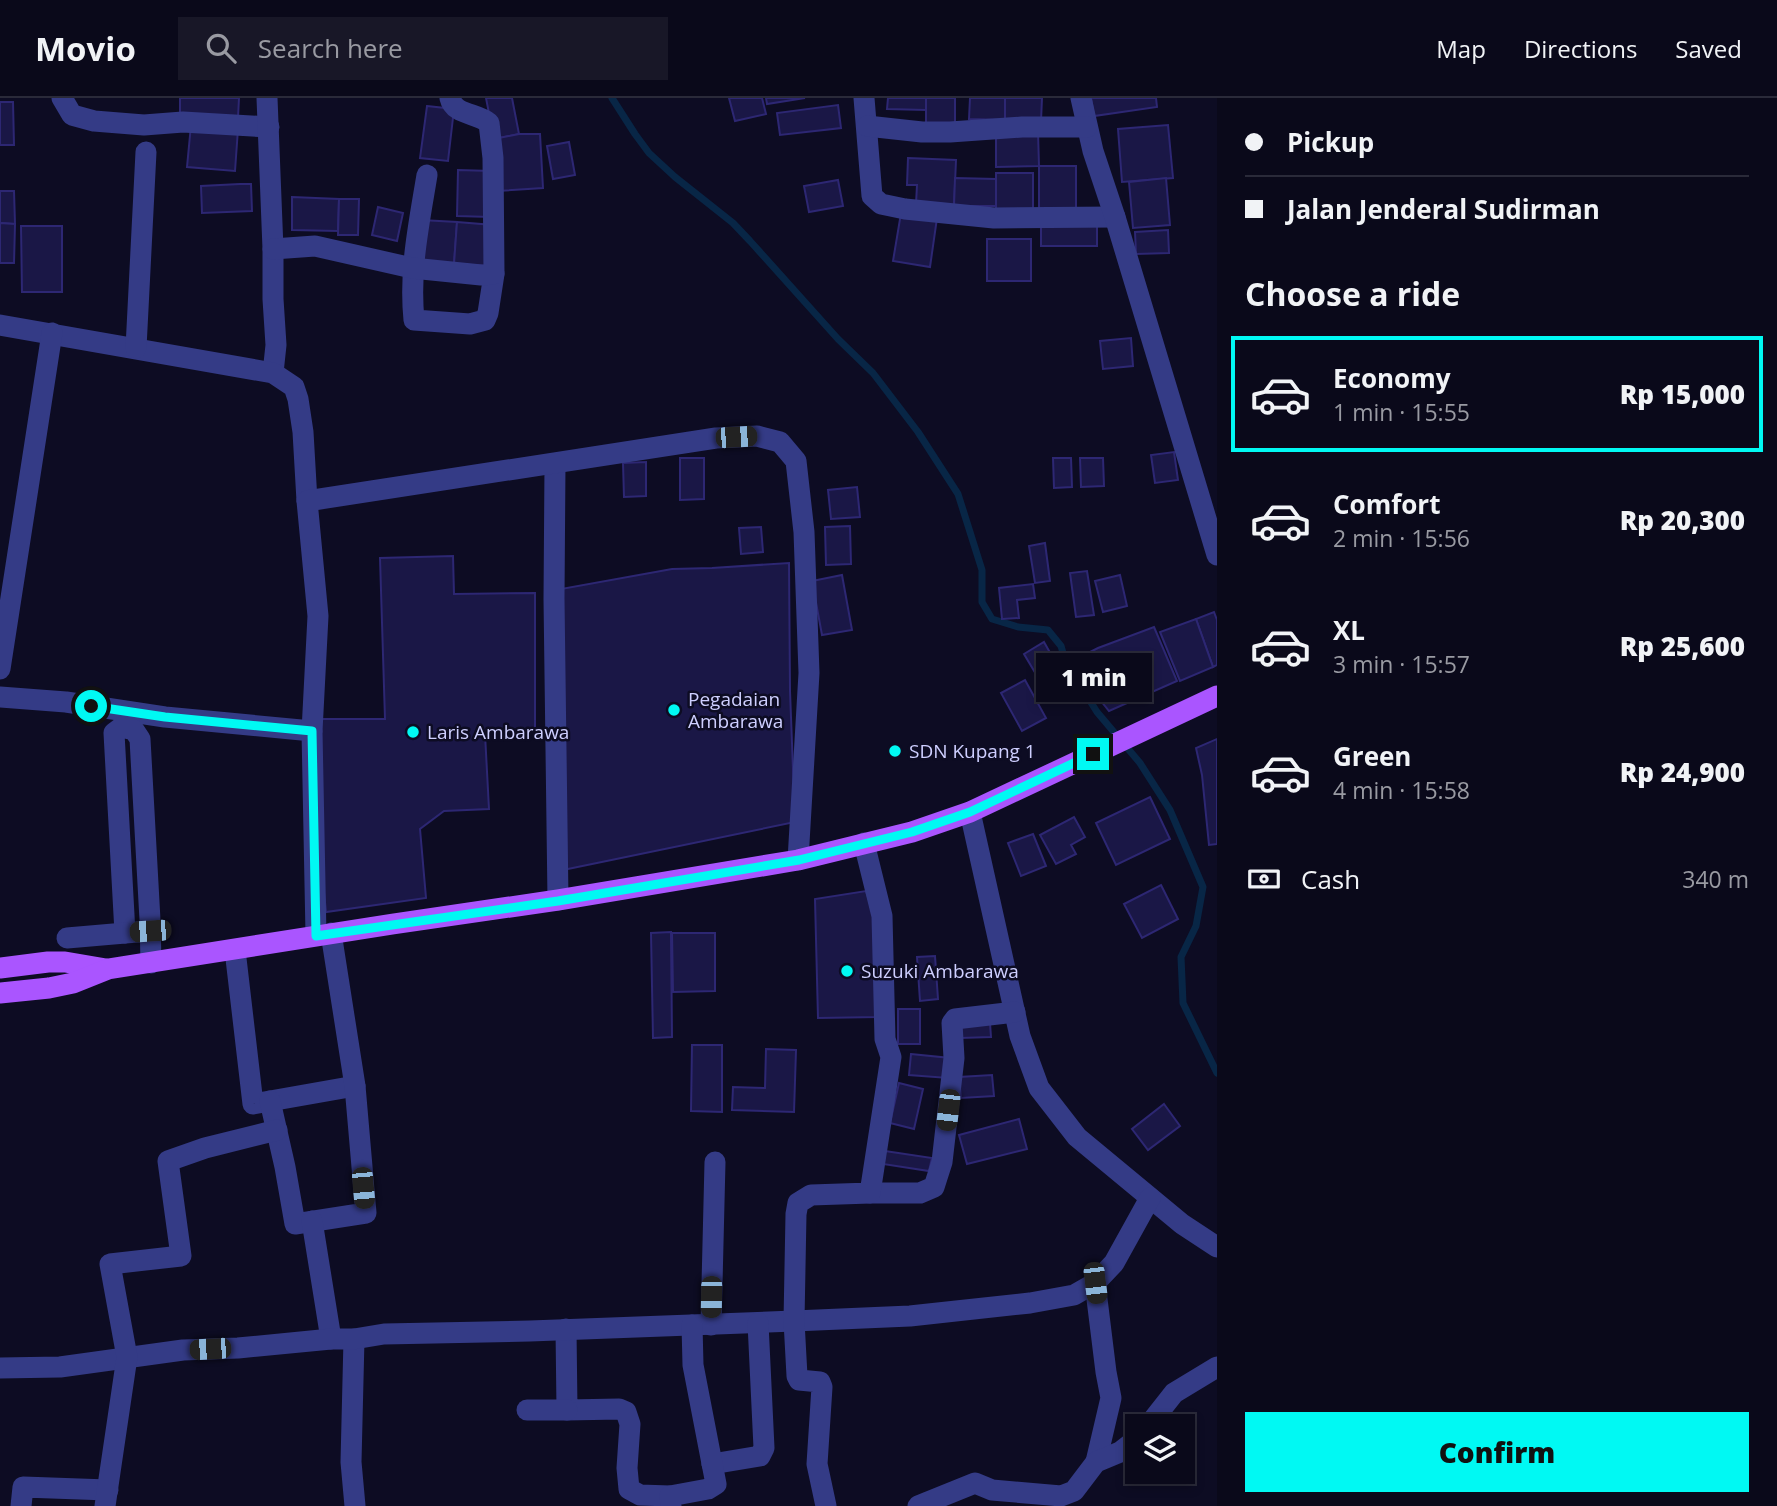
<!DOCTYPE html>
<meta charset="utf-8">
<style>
body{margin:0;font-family:"Open Sans",sans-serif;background:#181727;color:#f1f3f6;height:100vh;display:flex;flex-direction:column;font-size:26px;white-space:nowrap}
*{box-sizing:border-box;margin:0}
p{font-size:23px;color:#999aa2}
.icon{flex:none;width:38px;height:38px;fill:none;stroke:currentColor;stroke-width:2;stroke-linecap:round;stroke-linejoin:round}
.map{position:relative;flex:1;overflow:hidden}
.details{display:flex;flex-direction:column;background:#0a091a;width:560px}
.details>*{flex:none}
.top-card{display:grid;align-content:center;height:154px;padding:0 28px;background:#0a091a}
.fabs{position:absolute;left:1125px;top:1316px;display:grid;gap:14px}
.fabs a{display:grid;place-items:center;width:70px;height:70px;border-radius:0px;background:#0a091a;box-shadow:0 4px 10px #0003,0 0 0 2px #2a2a39;font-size:35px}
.end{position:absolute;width:32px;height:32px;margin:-16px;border:9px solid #00f9f3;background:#111;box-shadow:0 0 0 4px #111}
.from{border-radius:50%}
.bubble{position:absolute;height:49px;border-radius:0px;background:#0a091a;box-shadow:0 4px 10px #0003,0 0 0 2px #2a2a39;font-size:23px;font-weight:800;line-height:49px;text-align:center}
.car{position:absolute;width:21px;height:42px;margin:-21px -10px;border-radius:9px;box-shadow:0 0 5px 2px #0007;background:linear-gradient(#222 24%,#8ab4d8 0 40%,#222 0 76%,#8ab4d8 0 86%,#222 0)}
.top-card b{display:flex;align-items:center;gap:24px;height:66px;font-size:26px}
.top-card b+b{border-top:2px solid #2a2a39}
.top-card i{width:18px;height:18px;background:#f1f3f6}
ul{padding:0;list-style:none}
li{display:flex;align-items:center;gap:21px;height:116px;margin:0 14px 10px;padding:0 14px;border:4px solid transparent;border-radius:0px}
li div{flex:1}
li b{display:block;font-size:26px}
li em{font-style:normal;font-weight:800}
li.on{border-color:#00f9f3}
li>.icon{width:63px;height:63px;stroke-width:1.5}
h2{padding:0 28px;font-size:32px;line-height:84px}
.pay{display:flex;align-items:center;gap:18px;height:77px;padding:0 28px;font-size:26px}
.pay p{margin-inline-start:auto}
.action{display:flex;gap:14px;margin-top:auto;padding:14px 28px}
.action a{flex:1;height:80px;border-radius:0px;background:#00f9f3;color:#111;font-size:28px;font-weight:800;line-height:80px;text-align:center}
header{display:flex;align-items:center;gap:42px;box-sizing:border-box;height:98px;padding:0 35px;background:#0a091a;border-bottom:2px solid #2a2a39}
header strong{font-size:33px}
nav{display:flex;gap:38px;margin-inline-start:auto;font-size:24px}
.search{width:490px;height:63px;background:#181727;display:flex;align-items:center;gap:18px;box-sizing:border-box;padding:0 24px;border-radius:0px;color:#999aa2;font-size:26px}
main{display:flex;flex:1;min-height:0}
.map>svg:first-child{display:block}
</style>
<header>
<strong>Movio</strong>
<div class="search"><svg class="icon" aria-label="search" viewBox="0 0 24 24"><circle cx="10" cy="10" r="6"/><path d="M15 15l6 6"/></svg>Search here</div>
<nav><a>Map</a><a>Directions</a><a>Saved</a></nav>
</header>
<main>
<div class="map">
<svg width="1217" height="1408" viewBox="0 0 1217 1408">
<rect width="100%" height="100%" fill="#0d0c23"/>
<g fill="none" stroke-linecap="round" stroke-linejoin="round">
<path stroke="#082646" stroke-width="7" d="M612,0L635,36L649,55L675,79L733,125L750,143L838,241L873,275L918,334L958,396L982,472V504L992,521L1018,529L1048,532L1061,548L1066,565L1097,614L1140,665L1170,712L1203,789L1196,828L1181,859L1183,905L1217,975"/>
</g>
<g fill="#1a1746" stroke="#2d2773" stroke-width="2">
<path d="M180,0H239L238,20H180Z"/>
<path d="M486,0H512L519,36L494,41Z"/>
<path d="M729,0H762L766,16L735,23Z"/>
<path d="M766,0H805L767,6Z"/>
<path d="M888,0H926V12L887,11Z"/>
<rect x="926" y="0" width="29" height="28"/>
<path d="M970,0H1005V22L969,21Z"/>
<path d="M1005,0H1042L1041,23L1005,22Z"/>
<path d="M1091,0H1156L1157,9L1094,18Z"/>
<path d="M0,4H13L14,47H0Z"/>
<path d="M838,7L841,30L780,37L777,15Z"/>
<path d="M427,8L454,11L448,63L420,60Z"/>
<path d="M191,27L238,31L235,73L187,69Z"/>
<path d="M1168,27L1173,80L1122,84L1118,31Z"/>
<path d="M1038,33L1039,68L996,69V34Z"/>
<path d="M519,36H540L543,90L498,93L494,41Z"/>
<path d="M569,44L575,77L553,81L547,48Z"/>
<path d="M908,60L956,62L954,108L916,106L917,87H907Z"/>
<rect x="1039" y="68" width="37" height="45"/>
<path d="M458,72L491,73V119L457,118Z"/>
<rect x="996" y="75" width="37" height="42"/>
<path d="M955,80L996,81V108H954Z"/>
<path d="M1166,80L1170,127L1133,130L1129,84Z"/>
<path d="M838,82L843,108L809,114L804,88Z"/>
<path d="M240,86H251L252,113L202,115L201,88Z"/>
<path d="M0,93H14L15,126L0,125Z"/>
<path d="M292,99L339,101L338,133L292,132Z"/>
<path d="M339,101H359L358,137H338Z"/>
<path d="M378,109L403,115L397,143L372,137Z"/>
<path d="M901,115L937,120L930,169L893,163Z"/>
<path d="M421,122L457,124L454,166L418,163Z"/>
<path d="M457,124L493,127L490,168L454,166Z"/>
<path d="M0,125L15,126L14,165H0Z"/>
<rect x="1041" y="126" width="56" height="22"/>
<path d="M21,128H62V194H22Z"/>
<path d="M1168,132L1169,155L1136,156L1135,134Z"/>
<rect x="987" y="141" width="44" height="42"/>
<path d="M1131,240L1133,268L1103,271L1100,243Z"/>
<path d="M1174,354L1178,382L1155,385L1151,357Z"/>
<path d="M680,360H704V401L680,402Z"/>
<path d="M1053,360H1071L1072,389L1054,390Z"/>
<path d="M1080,360H1103L1104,388L1081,389Z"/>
<path d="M646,364V398L624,399L623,365Z"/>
<path d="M857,389L860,419L831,421L828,392Z"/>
<path d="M850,428L851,466L826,467L825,429Z"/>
<path d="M761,429L763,454L741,456L739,430Z"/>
<path d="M1045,445L1050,483L1035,485L1029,448Z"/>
<path d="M453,458L454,496L535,495V631L485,636L489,711L444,713L420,731L426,800L326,814L318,735L315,621H385L380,460Z"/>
<path d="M789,465L790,593L795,724L563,772L561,491L672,471L712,470Z"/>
<path d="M1087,473L1094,517L1076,519L1070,475Z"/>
<path d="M842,477L852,532L822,537L812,483Z"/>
<path d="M1120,477L1127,508L1103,514L1095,483Z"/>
<path d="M1033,486L1035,500L1017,502L1019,520L1002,521L999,490Z"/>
<path d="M1214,514L1217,522V567L1213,569L1196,521Z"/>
<path d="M1196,521L1213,569L1180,583L1160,534Z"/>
<path d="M1154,529L1177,583L1109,613L1070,564L1098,550Z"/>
<path d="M1044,544L1066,583L1052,591L1045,580L1040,583L1024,556Z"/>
<path d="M1025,582L1046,620L1022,633L1001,595Z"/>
<path d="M1217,641V746L1209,747L1202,677L1196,650Z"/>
<path d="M1150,699L1170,741L1116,767L1096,725Z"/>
<path d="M1074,719L1085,739L1071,747L1076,756L1056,766L1040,737Z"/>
<path d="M1033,736L1046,768L1021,778L1008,745Z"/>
<path d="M1161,787L1178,821L1142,840L1124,806Z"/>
<path d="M866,793L877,827L878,919L818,920L815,801Z"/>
<path d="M671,834L672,939L653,940L651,835Z"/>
<path d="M672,835H715V893L673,894Z"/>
<path d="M935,858L938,901L920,903L917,859Z"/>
<rect x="898" y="911" width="22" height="35"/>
<path d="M990,925L991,939L960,940L959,926Z"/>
<path d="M692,947H722V1014L691,1013Z"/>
<path d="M766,951L796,952L794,1014L732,1012L733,989L765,990Z"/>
<path d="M911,956L950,960L948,980L909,977Z"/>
<path d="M992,977L994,998L961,1000L959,979Z"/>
<path d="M899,985L923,991L914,1031L890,1025Z"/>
<path d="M1164,1006L1180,1028L1148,1052L1132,1031Z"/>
<path d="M1019,1021L1027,1051L967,1066L959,1037Z"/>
<path d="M885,1053L932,1060L929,1073L883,1066Z"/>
</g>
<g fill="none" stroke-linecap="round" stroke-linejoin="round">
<g stroke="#343b86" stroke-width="21">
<path d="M62,0L72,17L94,23L144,27L183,24L269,29"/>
<path d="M267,0L273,151V201L276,247L273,275"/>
<path d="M864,0L872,98L881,106L905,111L994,120L1115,119"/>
<path d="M1081,0L1093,53L1115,119L1217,457"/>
<path d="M867,28L922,34H950L1022,29H1087"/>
<path d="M427,77C419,126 409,172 414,222L470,226L485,222L488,215L494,176"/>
<path d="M273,151L315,148L412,170L481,177L494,176L493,60L489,25C477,15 454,17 450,0"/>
<path d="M0,227L273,275L294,289L298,301L303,334L307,403"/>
<path d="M136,250L146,54"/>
<path d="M555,366L554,501L558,802"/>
<path d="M0,571L52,235"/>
<path d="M0,599L66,604L165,619L312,633"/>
<path d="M970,714L1020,938L1039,990L1077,1039L1182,1126L1217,1149"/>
<path d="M150,833L125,835L114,635L122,629L134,632L140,641L150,822L151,865"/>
<path d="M316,837L312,633L318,518L307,403L716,340L757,338L780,344L796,363L804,434L809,575L798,762"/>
<path d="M67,840L125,835"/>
<path d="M235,852L253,1006L355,988"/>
<path d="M270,1003L285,1069L295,1126L366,1115L355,988L331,835"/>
<path d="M870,1095H920L934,1089L942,1064L954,960L952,925L955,921L1015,914"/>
<path d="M312,1123L331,1241"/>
<path d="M1095,1185L1106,1274L1111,1300L1096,1364"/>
<path d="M711,1227L715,1064"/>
<path d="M566,1231L567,1312L619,1311L626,1314L630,1326L627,1370L629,1391L640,1397L670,1398"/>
<path d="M354,1241L351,1364L355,1408"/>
<path d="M0,1270L60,1269L183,1252L238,1250L331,1241H354L384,1236L530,1233L794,1223L910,1218L1030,1205L1074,1197L1095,1185L1114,1165L1150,1100"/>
<path d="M527,1312H567"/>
<path d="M1148,1328L1174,1295L1217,1269"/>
<path d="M712,1366L760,1358L764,1350L758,1225"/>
<path d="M21,1408L23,1389L108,1392"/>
<path d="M105,1408L127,1259L110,1166L181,1158L168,1063L205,1050L277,1032"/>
<path d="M671,1408L670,1398L708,1391L716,1386L693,1267L692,1227"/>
<path d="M826,1408L817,1366L822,1289L820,1284L799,1282L797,1278L794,1223L796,1116L798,1105L811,1097L870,1095L891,959L885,941L882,818L864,745"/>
<path d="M918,1408L975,1385L992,1392L1061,1398L1074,1393L1096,1364L1120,1354L1138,1340"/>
</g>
<g stroke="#a5f" stroke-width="21">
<path d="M0,870L48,864H65L106,871"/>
<path d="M0,895L49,890L73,885L108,871L393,826L558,802L798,762L912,734L970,714L1217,598"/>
</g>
</g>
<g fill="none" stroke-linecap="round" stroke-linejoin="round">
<path stroke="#00f9f3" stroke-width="9" d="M91,608L165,619L312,633L316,838L558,803L799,762L912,734L970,714L1093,656"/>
</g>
<g fill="#00f9f3" stroke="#0d0c23" stroke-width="2.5">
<circle cx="674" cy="612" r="7"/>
<circle cx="413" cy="634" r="7"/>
<circle cx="895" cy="653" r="7"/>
<circle cx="847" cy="873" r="7"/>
</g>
<g text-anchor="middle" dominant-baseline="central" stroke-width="5" stroke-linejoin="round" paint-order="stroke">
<g font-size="19" fill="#cecfff" stroke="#0d0c23" text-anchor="start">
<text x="688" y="601">Pegadaian<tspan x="688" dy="22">Ambarawa</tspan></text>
<text x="427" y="634">Laris Ambarawa</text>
<text x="909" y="653">SDN Kupang 1</text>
<text x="861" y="873">Suzuki Ambarawa</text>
</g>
</g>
</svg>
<div class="fabs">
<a><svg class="icon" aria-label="layers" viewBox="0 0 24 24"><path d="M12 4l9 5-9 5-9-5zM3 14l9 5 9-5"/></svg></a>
</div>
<i class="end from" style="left:91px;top:608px"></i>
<i class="end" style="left:1093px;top:656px"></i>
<div class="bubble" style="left:1036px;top:555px;width:116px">1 min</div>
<i class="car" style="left:736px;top:339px;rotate:87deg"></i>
<i class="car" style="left:150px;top:833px;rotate:266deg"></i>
<i class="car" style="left:948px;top:1012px;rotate:187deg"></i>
<i class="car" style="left:363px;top:1090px;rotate:175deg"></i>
<i class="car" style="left:1095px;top:1185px;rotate:173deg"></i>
<i class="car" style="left:711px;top:1199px;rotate:181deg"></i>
<i class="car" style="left:210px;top:1251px;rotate:267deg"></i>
</div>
<section class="details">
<div class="top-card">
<b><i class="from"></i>Pickup</b>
<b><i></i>Jalan Jenderal Sudirman</b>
</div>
<h2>Choose a ride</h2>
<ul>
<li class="on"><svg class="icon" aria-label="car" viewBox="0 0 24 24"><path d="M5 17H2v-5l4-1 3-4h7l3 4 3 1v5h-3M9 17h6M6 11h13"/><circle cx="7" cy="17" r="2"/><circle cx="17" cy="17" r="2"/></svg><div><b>Economy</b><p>1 min · 15:55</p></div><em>Rp 15,000</em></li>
<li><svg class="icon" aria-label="car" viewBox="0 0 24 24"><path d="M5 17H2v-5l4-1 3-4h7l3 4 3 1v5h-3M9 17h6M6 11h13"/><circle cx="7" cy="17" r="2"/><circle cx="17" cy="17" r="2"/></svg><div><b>Comfort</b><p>2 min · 15:56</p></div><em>Rp 20,300</em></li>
<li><svg class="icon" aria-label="car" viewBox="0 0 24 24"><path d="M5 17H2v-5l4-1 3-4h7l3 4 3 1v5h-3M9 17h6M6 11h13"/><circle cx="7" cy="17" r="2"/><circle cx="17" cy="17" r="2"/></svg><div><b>XL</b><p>3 min · 15:57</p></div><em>Rp 25,600</em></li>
<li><svg class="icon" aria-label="car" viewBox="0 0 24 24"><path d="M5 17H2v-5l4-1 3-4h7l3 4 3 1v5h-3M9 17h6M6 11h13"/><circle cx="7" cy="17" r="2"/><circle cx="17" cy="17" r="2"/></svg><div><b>Green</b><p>4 min · 15:58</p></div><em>Rp 24,900</em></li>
</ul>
<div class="pay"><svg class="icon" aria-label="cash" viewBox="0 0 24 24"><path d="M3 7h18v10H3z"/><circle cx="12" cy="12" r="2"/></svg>Cash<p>340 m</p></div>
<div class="action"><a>Confirm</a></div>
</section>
</main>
